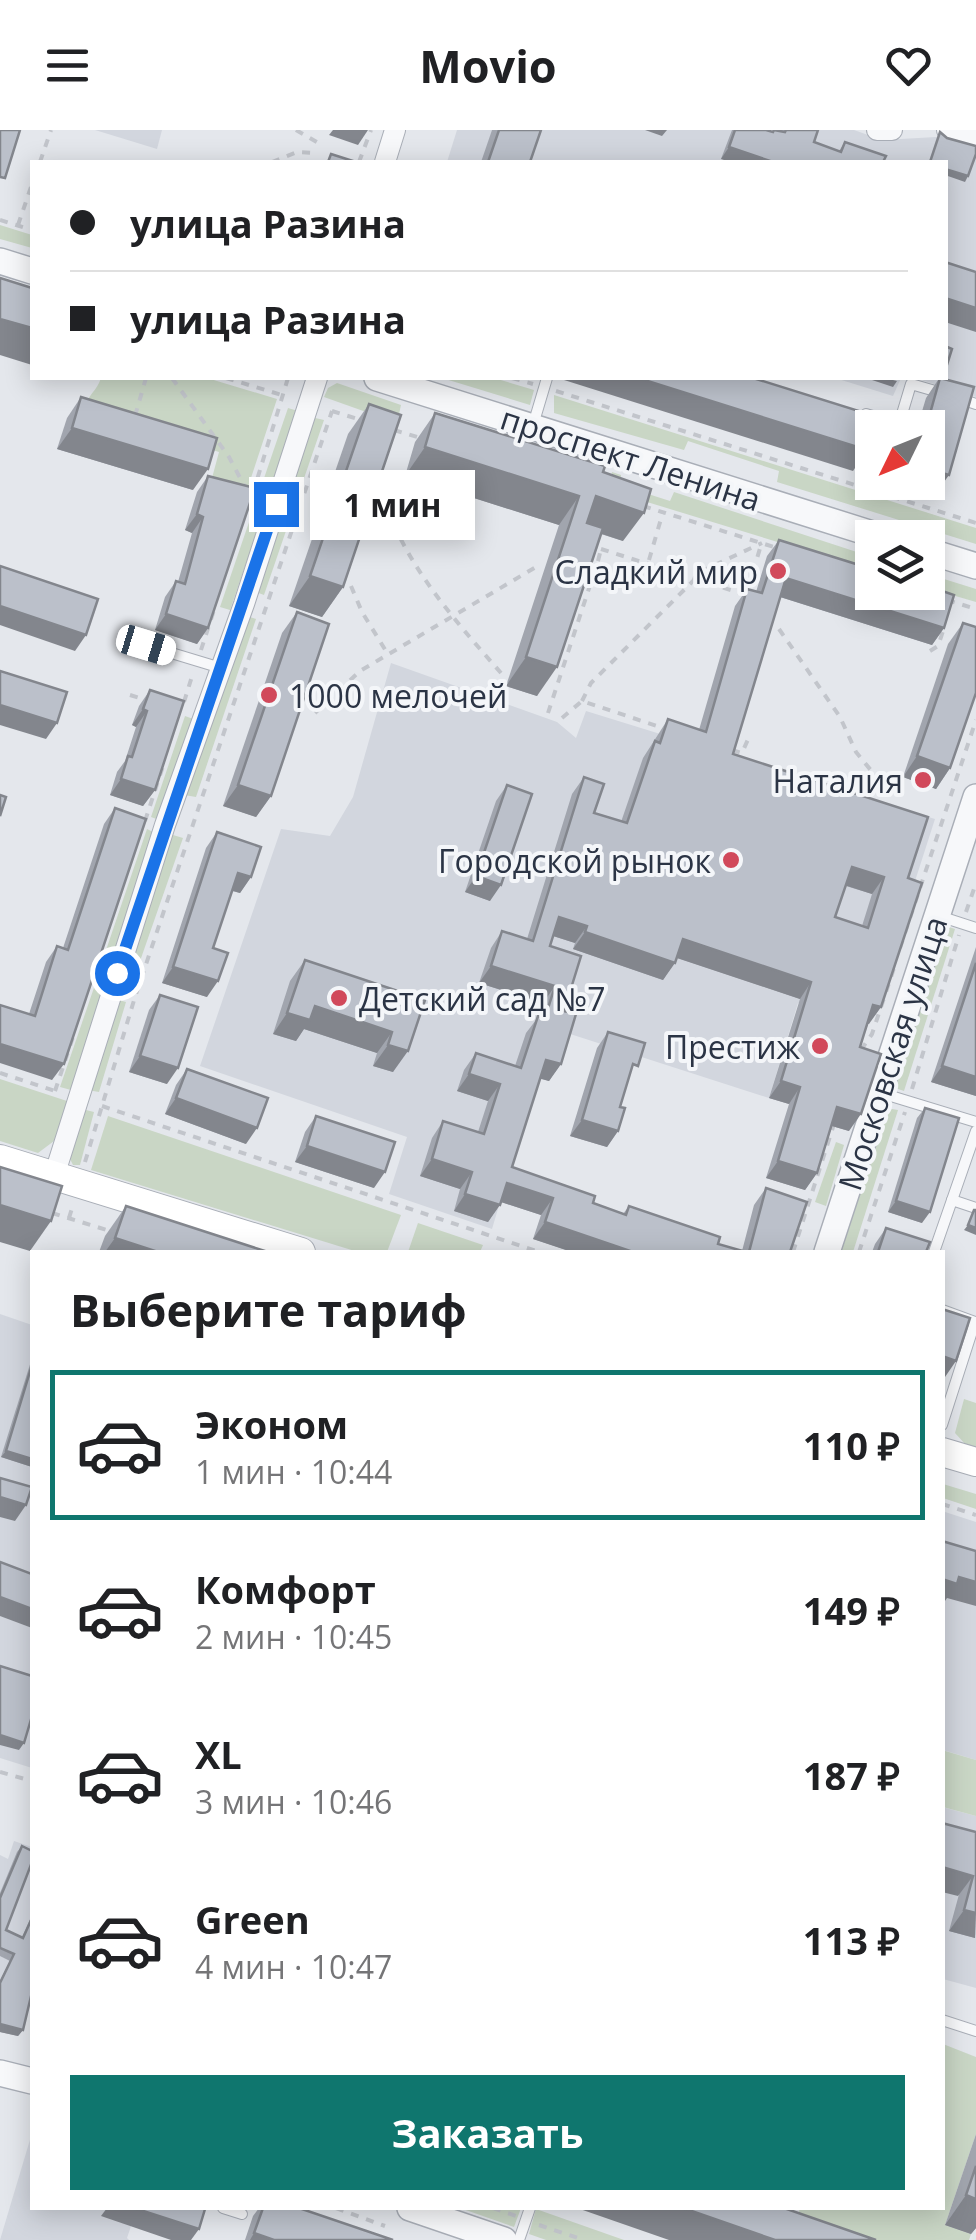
<!DOCTYPE html>
<html lang="ru">
<meta charset="utf-8">
<style>
body{margin:0;font-family:"Open Sans",sans-serif;background:#f6f6f6;color:#202124;height:100vh;display:flex;flex-direction:column;font-size:38px;white-space:nowrap}
*{box-sizing:border-box;margin:0}
p{font-size:32px;color:#757577}
.icon{flex:none;width:55px;height:55px;fill:none;stroke:currentColor;stroke-width:2;stroke-linecap:round;stroke-linejoin:round}
.map{position:relative;flex:1;overflow:hidden}
.drawer{position:absolute;left:30px;top:1120px;width:915px;height:960px;display:flex;flex-direction:column;background:#fff;border-radius:0px;box-shadow:0 5px 25px #0003}
.drawer>*{flex:none}
.hud{position:absolute;left:30px;top:30px;width:918px;height:220px;border-radius:0px;box-shadow:0 5px 25px #0003;display:grid;align-content:center;height:220px;padding:0 40px;background:#fff}
.needle{width:65px;rotate:227deg}
.buttons{position:absolute;left:855px;top:280px;display:grid;gap:20px}
.buttons a{display:grid;place-items:center;width:90px;height:90px;border-radius:0px;background:#fff;box-shadow:0 5px 25px #0003;font-size:50px}
.end{position:absolute;width:45px;height:45px;margin:-22px;border:12px solid #1a73e8;background:#fff;box-shadow:0 0 0 5px #fff}
.from{border-radius:50%}
.bubble{position:absolute;height:70px;border-radius:0px;background:#fff;box-shadow:0 5px 25px #0003;font-size:32px;font-weight:700;line-height:70px;text-align:center}
.car{position:absolute;width:30px;height:60px;margin:-30px -15px;border-radius:12px;box-shadow:0 0 8px 2px #0007;background:linear-gradient(#fff 24%,#345 0 40%,#fff 0 76%,#345 0 86%,#fff 0)}
.hud b{display:flex;align-items:center;gap:35px;height:95px;font-size:38px}
.hud b+b{border-top:2px solid #e0e0e0}
.hud i{width:25px;height:25px;background:#202124}
ul{padding:0;list-style:none}
li{display:flex;align-items:center;gap:30px;height:150px;margin:0 20px 15px;padding:0 20px;border:5px solid transparent;border-radius:0px}
li div{flex:1}
li b{display:block;font-size:38px}
li em{font-style:normal;font-weight:700}
li.selected{border-color:#0f766e}
li>.icon{width:90px;height:90px;stroke-width:1.5}
h2{padding:0 40px;font-size:45px;line-height:120px}
.cta{display:flex;gap:20px;margin-top:auto;padding:20px 40px}
.cta a{flex:1;height:115px;border-radius:0px;background:#0f766e;color:#fff;font-size:40px;font-weight:700;line-height:115px;text-align:center}
header{display:flex;justify-content:space-between;align-items:center;height:130px;padding:0 40px;background:#fff;font-size:45px;font-weight:700}
.map>svg:first-child{display:block}
</style>
<header><svg class="icon" aria-label="menu" viewBox="0 0 24 24"><path d="M4 6h16M4 12h16M4 18h16"/></svg>Movio<svg class="icon" aria-label="heart" viewBox="0 0 24 24"><path d="M12 20l-8-8c-3-5 5-10 8-4 3-6 11-1 8 4z"/></svg></header>
<div class="map">
<svg width="976" height="2110" viewBox="0 0 976 2110">
<rect width="100%" height="100%" fill="#e4e7ec"/>
<g fill="#d2d6de">
<path d="M95,0H162L157,19Z"/>
<path d="M457,0H854L882,10L936,7L976,21V267L915,248H945V32H447Z"/>
<path d="M835,248H901L893,266Z"/>
<path d="M391,533L557,592L576,608L586,581L935,689L869,894L798,873L769,968L564,902L549,951L537,948L492,1099L389,1064L407,1007L200,936L281,699L330,706L353,667Z"/>
<path d="M0,1184L32,1195V1638L0,1628Z"/>
<path d="M942,1381L976,1392V1630L943,1620Z"/>
<path d="M942,1677L976,1686V1858L943,1849Z"/>
<path d="M14,1711L32,1717V1872L0,1857V1725L8,1729Z"/>
<path d="M32,2003V2078H137L127,2108L129,2110H0Z"/>
</g>
<g fill="#c9d6c5">
<path d="M0,95L32,105V118L0,109Z"/>
<path d="M101,248H207L277,269L248,357L212,348L219,322L84,280C87,265 97,261 101,248Z"/>
<path d="M442,248H494L534,260L530,275Z"/>
<path d="M337,253L401,275L397,293L324,267L328,258Z"/>
<path d="M554,265L976,398V414L777,352L779,341L688,311L684,320L554,283Z"/>
<path d="M288,278L298,281L230,480L220,477Z"/>
<path d="M311,287L324,290L264,465L256,462Z"/>
<path d="M612,342L621,345L620,355L670,371L674,362L872,427V441L608,360Z"/>
<path d="M928,444L976,459V472L928,458Z"/>
<path d="M247,486L256,489L196,667L184,665Z"/>
<path d="M185,586L196,590L162,691L151,687Z"/>
<path d="M147,699L155,703L112,835L102,832Z"/>
<path d="M173,705L183,708L132,854L123,851Z"/>
<path d="M943,795L955,799L904,961L892,957Z"/>
<path d="M98,846L107,851L71,960L60,957Z"/>
<path d="M115,869L126,872L99,962L87,960Z"/>
<path d="M0,949L70,972L58,1008L38,1023L0,1011Z"/>
<path d="M886,978L898,980L853,1122H840Z"/>
<path d="M82,979L94,982L80,1035H73L68,1025Z"/>
<path d="M108,986L401,1085L387,1122H358L91,1040Z"/>
<path d="M836,1012L844,1015L826,1076L815,1072Z"/>
<path d="M418,1093L483,1115L480,1122H408Z"/>
<path d="M964,1269L976,1273V1319L966,1315L955,1303Z"/>
<path d="M943,1354L976,1364V1379L943,1368Z"/>
<path d="M942,1620L976,1630V1686L943,1677Z"/>
<path d="M943,1914L976,1927V2004L945,2095L971,2104L969,2110H856L797,2088L800,2078H942Z"/>
<path d="M460,2078H521L514,2097Z"/>
<path d="M536,2079L624,2110H546L529,2104Z"/>
</g>
<g fill="none" stroke-linecap="round" stroke-linejoin="round">
<defs>
<g id="service">
<path d="M958,268L976,274"/>
<path d="M866,284L899,294L911,254L942,263"/>
<path d="M533,295L547,248"/>
<path d="M145,515L221,538"/>
<path d="M939,786L976,798"/>
<path d="M881,963L976,992"/>
<path d="M952,1070L976,1078"/>
<path d="M934,1122L976,1001"/>
<path d="M942,1180L975,1192L942,1295"/>
<path d="M942,1890L976,1901"/>
<path d="M223,2078L242,2084"/>
<path d="M519,2110L530,2078"/>
</g>
<g id="minor">
<path d="M877,0H892"/>
<path d="M947,0L976,9"/>
<path d="M385,32L395,0"/>
<path d="M54,1046L165,695L244,474L317,248"/>
</g>
<g id="tertiary">
<path d="M0,131L32,141"/>
<path d="M377,248L885,408"/>
<path d="M928,421L976,436"/>
<path d="M827,1122L976,667"/>
<path d="M0,1943L32,1951"/>
<path d="M410,2078L504,2110"/>
</g>
<g id="secondary">
<path d="M0,1029L301,1122"/>
<path d="M942,1322L976,1332"/>
</g>
</defs>
<use href="#service" stroke="#a9aeb7" stroke-width="12"/>
<use href="#minor" stroke="#a9aeb7" stroke-width="22"/>
<use href="#tertiary" stroke="#a9aeb7" stroke-width="28"/>
<use href="#secondary" stroke="#a9aeb7" stroke-width="30"/>
<g stroke="#c2c5cb" stroke-width="4" stroke-dasharray="8 8" stroke-linecap="butt">
<path d="M296,0L320,14"/>
<path d="M40,32L51,0"/>
<path d="M272,32L297,22L317,23"/>
<path d="M359,32L371,0"/>
<path d="M0,90L32,100"/>
<path d="M18,95L32,54"/>
<path d="M172,248L229,327L246,359"/>
<path d="M226,248L285,266"/>
<path d="M512,248L533,254"/>
<path d="M556,261L976,393"/>
<path d="M332,281L361,290"/>
<path d="M135,286L146,248"/>
<path d="M394,300L424,309"/>
<path d="M253,363L288,248"/>
<path d="M382,365C406,436 452,487 501,543"/>
<path d="M643,376L777,418"/>
<path d="M601,419L746,465L761,415"/>
<path d="M649,430L663,382"/>
<path d="M351,456L362,482L389,526"/>
<path d="M947,470L976,479"/>
<path d="M779,499L840,587L856,622L887,660"/>
<path d="M201,520L215,477"/>
<path d="M930,521L938,516L945,495"/>
<path d="M130,565L146,570"/>
<path d="M582,571L591,553L704,440L762,413"/>
<path d="M184,572L193,543"/>
<path d="M315,583L360,541L536,437"/>
<path d="M548,583L598,431L601,419L593,416"/>
<path d="M562,588L582,571L666,599"/>
<path d="M732,620L742,623L749,607"/>
<path d="M145,691L164,633"/>
<path d="M966,782L976,753"/>
<path d="M900,818L976,590"/>
<path d="M861,920L872,904L896,832"/>
<path d="M0,943L55,961"/>
<path d="M912,959L959,805"/>
<path d="M55,961L74,904"/>
<path d="M102,976L539,1122"/>
<path d="M85,1032L135,867L332,281"/>
<path d="M52,1083L110,1101"/>
<path d="M69,1088L73,1075"/>
<path d="M793,1122L834,994"/>
<path d="M859,1122L905,982"/>
<path d="M942,1374L976,1385"/>
<path d="M0,1642L32,1651"/>
<path d="M336,2078L385,2096"/>
<path d="M493,2078L516,2086"/>
<path d="M539,2095L584,2110"/>
</g>
<use href="#service" stroke="#f7f8fa" stroke-width="10"/>
<use href="#minor" stroke="#f7f8fa" stroke-width="20"/>
<use href="#tertiary" stroke="#f7f8fa" stroke-width="25"/>
<use href="#secondary" stroke="#fff" stroke-width="28"/>
</g>
<g fill="#a1a5ae" fill-rule="evenodd">
<path d="M492,0H541L530,32H481Z"/>
<path d="M732,0H766L772,2L773,0H818L814,12L839,21L845,12L886,26L721,29Z"/>
<path d="M931,248H942L934,366L900,357L902,352H928V298H917L926,268L938,250Z"/>
<path d="M81,267L193,360L57,319L67,288Z"/>
<path d="M369,274L343,457L322,487L289,476L348,304Z"/>
<path d="M435,283L603,342L623,411L601,404L537,566L506,556L559,395L405,346L415,312Z"/>
<path d="M208,346V498L197,514L155,500L165,467L176,451L178,452L192,403L185,400L197,362Z"/>
<path d="M779,410L944,498L932,515L780,467L733,624L908,748L881,877L868,894L860,917L849,1001L832,996L817,1043L805,1060L766,1048L789,974L769,968L800,869L677,828L663,850L573,819L575,813L553,806L550,816L564,881L561,934L549,951L540,948L512,1037L593,1073L623,1084L629,1076L718,1114L742,1121L754,1075L766,1058L790,1122H572L533,1109L541,1085L501,1072L488,1092L454,1081L460,1059L420,1046L432,1008L443,991L478,1002L488,971L457,961L464,940L476,923L515,936L526,903L539,886L543,873L479,853L491,818L502,801L527,809L572,664L584,647L594,683L621,692L643,628L668,589L699,600L735,476L747,459L756,462L767,426ZM846,756L872,764L862,796L835,787Z"/>
<path d="M297,482L271,666L256,687L223,676L282,503Z"/>
<path d="M963,493L950,638L936,659L903,647L948,514Z"/>
<path d="M150,560L155,660L143,676L110,665L117,642L125,631L136,597L132,595L139,576Z"/>
<path d="M507,655L490,771L465,762L496,671Z"/>
<path d="M115,678L52,950L29,884L46,832L57,816L63,818L104,694Z"/>
<path d="M217,702L251,747L240,763L232,761L213,818L207,867L162,853L206,718Z"/>
<path d="M976,817V966L931,952Z"/>
<path d="M305,830L425,870L393,942L373,936L377,923L304,899L296,911L273,904L290,851Z"/>
<path d="M160,865L167,954L129,942L149,880Z"/>
<path d="M608,902L628,950L620,977L618,1001L607,1017L570,1006L597,918Z"/>
<path d="M187,939L246,1014L165,984L176,955Z"/>
<path d="M925,978L922,1093L888,1082L917,988Z"/>
<path d="M316,986L374,1058L295,1032L305,1002Z"/>
<path d="M126,1076L268,1122H99L105,1106Z"/>
<path d="M886,1098L926,1122H872L875,1114Z"/>
<path d="M32,1228V1337L1,1327Z"/>
<path d="M976,1702L975,1808L949,1801Z"/>
<path d="M22,1716L6,1800L22,1807L32,1785V1862L23,1900L18,1906L0,1902V1851L10,1831L0,1826V1763L17,1722Z"/>
<path d="M976,2004V2098L971,2104L945,2095Z"/>
<path d="M259,2078H299L393,2110H245L253,2086Z"/>
</g>
<g fill="#83868d">
<path d="M333,0H368L358,15L329,5Z"/>
<path d="M645,0H667L662,6Z"/>
<path d="M729,17L773,32H730L721,29Z"/>
<path d="M945,39L968,46L965,52L945,45Z"/>
<path d="M945,168L976,178V202L945,192Z"/>
<path d="M0,189L32,198V235L0,225Z"/>
<path d="M566,248H638L867,320L853,341L564,250Z"/>
<path d="M866,248H885L897,251L893,257Z"/>
<path d="M72,298L208,339L193,360L57,319Z"/>
<path d="M425,317L579,366L559,395L405,346Z"/>
<path d="M928,339L949,345L934,366L900,357L903,352H928Z"/>
<path d="M596,366L644,383L623,411L575,395Z"/>
<path d="M197,384L203,387L192,403L185,400Z"/>
<path d="M310,446L343,457L322,487L289,476Z"/>
<path d="M786,448L944,498L932,515L774,465Z"/>
<path d="M0,476L86,505L75,521L0,495Z"/>
<path d="M166,484L208,498L197,514L155,500Z"/>
<path d="M526,527L557,537L537,566L506,556Z"/>
<path d="M0,575L57,593L46,609L0,595Z"/>
<path d="M143,579L147,581L136,597L132,595Z"/>
<path d="M917,626L950,638L936,659L903,647Z"/>
<path d="M121,649L155,660L143,676L110,665Z"/>
<path d="M238,655L271,666L256,687L223,676Z"/>
<path d="M852,737L884,747L872,764L841,754Z"/>
<path d="M238,743L251,747L240,763L227,759Z"/>
<path d="M476,746L501,755L490,771L465,762Z"/>
<path d="M559,787L587,796L575,813L547,804Z"/>
<path d="M585,802L675,833L663,850L573,819Z"/>
<path d="M683,809L811,852L800,869L671,826Z"/>
<path d="M491,836L555,856L543,873L479,853Z"/>
<path d="M173,837L218,851L207,867L162,853Z"/>
<path d="M873,875L881,877L869,894L861,892Z"/>
<path d="M315,876L392,902L377,923L304,899L296,911L273,904L287,883Z"/>
<path d="M0,914L64,934L52,950L0,933Z"/>
<path d="M388,915L408,921L393,942L373,936Z"/>
<path d="M140,926L178,938L167,954L129,942Z"/>
<path d="M546,930L561,934L549,951L534,947Z"/>
<path d="M942,936L976,947V966L931,952Z"/>
<path d="M469,944L500,954L488,971L457,961Z"/>
<path d="M781,951L800,957L789,974L769,968Z"/>
<path d="M176,968L257,998L246,1014L165,984Z"/>
<path d="M837,977L861,984L849,1001L825,994Z"/>
<path d="M582,990L618,1001L607,1017L570,1006Z"/>
<path d="M307,1016L385,1042L374,1058L295,1032Z"/>
<path d="M432,1029L472,1042L460,1059L420,1046Z"/>
<path d="M778,1031L817,1043L805,1060L766,1048Z"/>
<path d="M507,1053L553,1068L541,1085L495,1070Z"/>
<path d="M465,1064L500,1075L488,1092L454,1081Z"/>
<path d="M896,1071L930,1082L922,1093L888,1082Z"/>
<path d="M0,1075L51,1091L30,1121L0,1112Z"/>
<path d="M545,1092L633,1122H572L533,1109Z"/>
<path d="M968,1095L976,1098V1105L964,1100Z"/>
<path d="M115,1108L158,1122H105Z"/>
<path d="M942,1226L956,1231L945,1247L942,1246Z"/>
<path d="M6,1321L32,1329V1337L1,1327Z"/>
<path d="M0,1367L26,1375L15,1391L0,1387Z"/>
<path d="M959,1447L976,1452V1476L947,1468L943,1474L942,1449Z"/>
<path d="M0,1467L32,1479V1498L0,1486Z"/>
<path d="M0,1605L24,1613L19,1620L0,1615Z"/>
<path d="M942,1737L973,1746L958,1766L942,1762Z"/>
<path d="M964,1780L976,1783L975,1808L949,1801Z"/>
<path d="M0,1894L23,1900L18,1906L0,1902Z"/>
<path d="M966,2065L976,2069V2098L971,2104L945,2095Z"/>
<path d="M107,2078H134L199,2099L191,2110H171L101,2086Z"/>
<path d="M577,2078H683L775,2110H669Z"/>
<path d="M254,2103L274,2110H250Z"/>
</g>
<g fill="#bbc0ca" stroke="#83868d" stroke-width="2.5" fill-rule="evenodd">
<path d="M0,0H20L5,48L0,47Z"/>
<path d="M499,0H541L530,32H488Z"/>
<path d="M735,0H766L773,2L774,0L785,2L786,0H818L814,12L841,22L845,12L886,26L883,32H773L729,17Z"/>
<path d="M940,2L947,8L976,16V24L968,46L945,39V32H930Z"/>
<path d="M331,24L356,32H328Z"/>
<path d="M945,132L976,142V178L945,168Z"/>
<path d="M0,148L32,158V198L0,189Z"/>
<path d="M945,216L952,219L945,241Z"/>
<path d="M638,248H753L878,287L874,298H872L867,320Z"/>
<path d="M940,248L974,257L949,345L928,339V298H926Z"/>
<path d="M81,267L217,308L208,339L72,298Z"/>
<path d="M369,274L401,285L343,457L310,446Z"/>
<path d="M435,283L605,336L603,342L651,359L644,383L596,366L587,393L603,398L557,537L526,527L579,366L425,317Z"/>
<path d="M208,346L255,358L208,498L166,484L176,451L185,454L203,387L197,384Z"/>
<path d="M779,410L872,439V462H928V456L954,465L944,498L786,448L733,624L928,687L908,748L922,753L881,877L873,875L860,917L881,924L861,984L837,977L817,1043L778,1031L800,957L781,951L811,852L683,809L675,833L585,802L587,796L559,787L550,816L581,826L564,881L576,884L561,934L546,930L512,1037L595,1066L593,1073L626,1085L629,1076L720,1107L718,1114L746,1122H633L545,1092L553,1068L507,1053L500,1075L465,1064L472,1042L432,1029L443,991L484,1004L500,954L469,944L476,923L521,938L538,886L545,888L555,856L491,836L502,801L533,811L584,647L604,654L594,683L627,693L655,611L660,613L668,589L706,602L747,459L762,463ZM852,737L884,747L868,798L835,787Z"/>
<path d="M0,436L98,469L86,505L0,476Z"/>
<path d="M297,482L329,494L271,666L238,655Z"/>
<path d="M963,493L976,497V563L950,638L917,626Z"/>
<path d="M0,541L67,562L57,593L0,575Z"/>
<path d="M150,560L184,571L155,660L121,649L128,626L132,627L147,581L143,579Z"/>
<path d="M507,655L532,664L501,755L476,746Z"/>
<path d="M0,665L6,667L0,686Z"/>
<path d="M115,678L146,689L64,934L0,914V875L35,886L57,816L68,820Z"/>
<path d="M217,702L261,717L251,747L238,743L213,818L228,823L218,851L173,837Z"/>
<path d="M305,830L425,870L408,921L388,915L392,902L315,876L310,890L287,883Z"/>
<path d="M976,833V947L942,936Z"/>
<path d="M160,865L198,877L178,938L140,926Z"/>
<path d="M608,902L645,913L638,936L633,934L620,977L625,978L618,1001L582,990Z"/>
<path d="M187,939L268,968L257,998L176,968Z"/>
<path d="M925,978L959,988L930,1082L896,1071Z"/>
<path d="M316,986L395,1012L385,1042L307,1016Z"/>
<path d="M0,1037L62,1056L51,1091L0,1075Z"/>
<path d="M766,1058L807,1072L790,1122H749Z"/>
<path d="M126,1076L268,1122H158L115,1108Z"/>
<path d="M974,1080H976V1098L968,1095Z"/>
<path d="M886,1098L930,1112L926,1122H878Z"/>
<path d="M942,1179L970,1188L956,1231L942,1226Z"/>
<path d="M32,1235V1329L6,1321Z"/>
<path d="M0,1348L32,1357L26,1375L0,1367Z"/>
<path d="M942,1411L976,1421V1452L959,1447L957,1454L942,1449Z"/>
<path d="M0,1432L32,1444V1479L0,1467Z"/>
<path d="M0,1536L32,1546V1586L24,1613L0,1605Z"/>
<path d="M942,1693L976,1702V1783L964,1780L973,1746L942,1737Z"/>
<path d="M22,1716L32,1721V1732L6,1800L23,1808L32,1788V1862L23,1900L0,1894V1853L14,1824L0,1818V1768Z"/>
<path d="M976,2036V2069L966,2065Z"/>
<path d="M134,2078H200L205,2079L199,2099Z"/>
<path d="M263,2078H299L393,2110H274L254,2103Z"/>
<path d="M683,2078H784L876,2110H775Z"/>
</g>
<g fill="none" stroke-linecap="round" stroke-linejoin="round">
<path stroke="#1a73e8" stroke-width="12" d="M117,843L276,374"/>
</g>
<g fill="#d1495b" stroke="#f4f6f9" stroke-width="4">
<circle cx="778" cy="441" r="10"/>
<circle cx="269" cy="565" r="10"/>
<circle cx="923" cy="650" r="10"/>
<circle cx="731" cy="730" r="10"/>
<circle cx="339" cy="868" r="10"/>
<circle cx="820" cy="916" r="10"/>
</g>
<g text-anchor="middle" dominant-baseline="central" stroke-width="8" stroke-linejoin="round" paint-order="stroke">
<g font-size="32" fill="#2b3445" stroke="#f4f6f9">
<text transform="translate(631 328) rotate(18)">проспект Ленина</text>
<text transform="translate(892 923) rotate(-72)">Московская улица</text>
</g>
<g font-size="32" fill="#2b3445" stroke="#f4f6f9" text-anchor="end">
<text x="758" y="441">Сладкий мир</text>
<text x="289" y="565" text-anchor="start">1000 мелочей</text>
<text x="903" y="650">Наталия</text>
<text x="711" y="730">Городской рынок</text>
<text x="359" y="868" text-anchor="start">Детский сад №7</text>
<text x="800" y="916">Престиж</text>
</g>
</g>
</svg>
<div class="buttons">
<a><svg class="needle" viewBox="-14 -14 28 28"><path d="M0-13l5 13h-10z" fill="#e53935"/><path d="M0 13l5-13h-10z" fill="#757577"/></svg></a>
<a><svg class="icon" aria-label="layers" viewBox="0 0 24 24"><path d="M12 4l9 5-9 5-9-5zM3 14l9 5 9-5"/></svg></a>
</div>
<i class="end from" style="left:117px;top:843px"></i>
<i class="end" style="left:276px;top:374px"></i>
<div class="bubble" style="left:310px;top:340px;width:165px">1 мин</div>
<i class="car" style="left:146px;top:515px;rotate:107deg"></i>
<div class="hud">
<b><i class="from"></i>улица Разина</b>
<b><i></i>улица Разина</b>
</div>
<section class="drawer">
<h2>Выберите тариф</h2>
<ul>
<li class="selected"><svg class="icon" aria-label="car" viewBox="0 0 24 24"><path d="M5 17H2v-5l4-1 3-4h7l3 4 3 1v5h-3M9 17h6M6 11h13"/><circle cx="7" cy="17" r="2"/><circle cx="17" cy="17" r="2"/></svg><div><b>Эконом</b><p>1 мин · 10:44</p></div><em>110 ₽</em></li>
<li><svg class="icon" aria-label="car" viewBox="0 0 24 24"><path d="M5 17H2v-5l4-1 3-4h7l3 4 3 1v5h-3M9 17h6M6 11h13"/><circle cx="7" cy="17" r="2"/><circle cx="17" cy="17" r="2"/></svg><div><b>Комфорт</b><p>2 мин · 10:45</p></div><em>149 ₽</em></li>
<li><svg class="icon" aria-label="car" viewBox="0 0 24 24"><path d="M5 17H2v-5l4-1 3-4h7l3 4 3 1v5h-3M9 17h6M6 11h13"/><circle cx="7" cy="17" r="2"/><circle cx="17" cy="17" r="2"/></svg><div><b>XL</b><p>3 мин · 10:46</p></div><em>187 ₽</em></li>
<li><svg class="icon" aria-label="car" viewBox="0 0 24 24"><path d="M5 17H2v-5l4-1 3-4h7l3 4 3 1v5h-3M9 17h6M6 11h13"/><circle cx="7" cy="17" r="2"/><circle cx="17" cy="17" r="2"/></svg><div><b>Green</b><p>4 мин · 10:47</p></div><em>113 ₽</em></li>
</ul>
<div class="cta"><a>Заказать</a></div>
</section>
</div>
